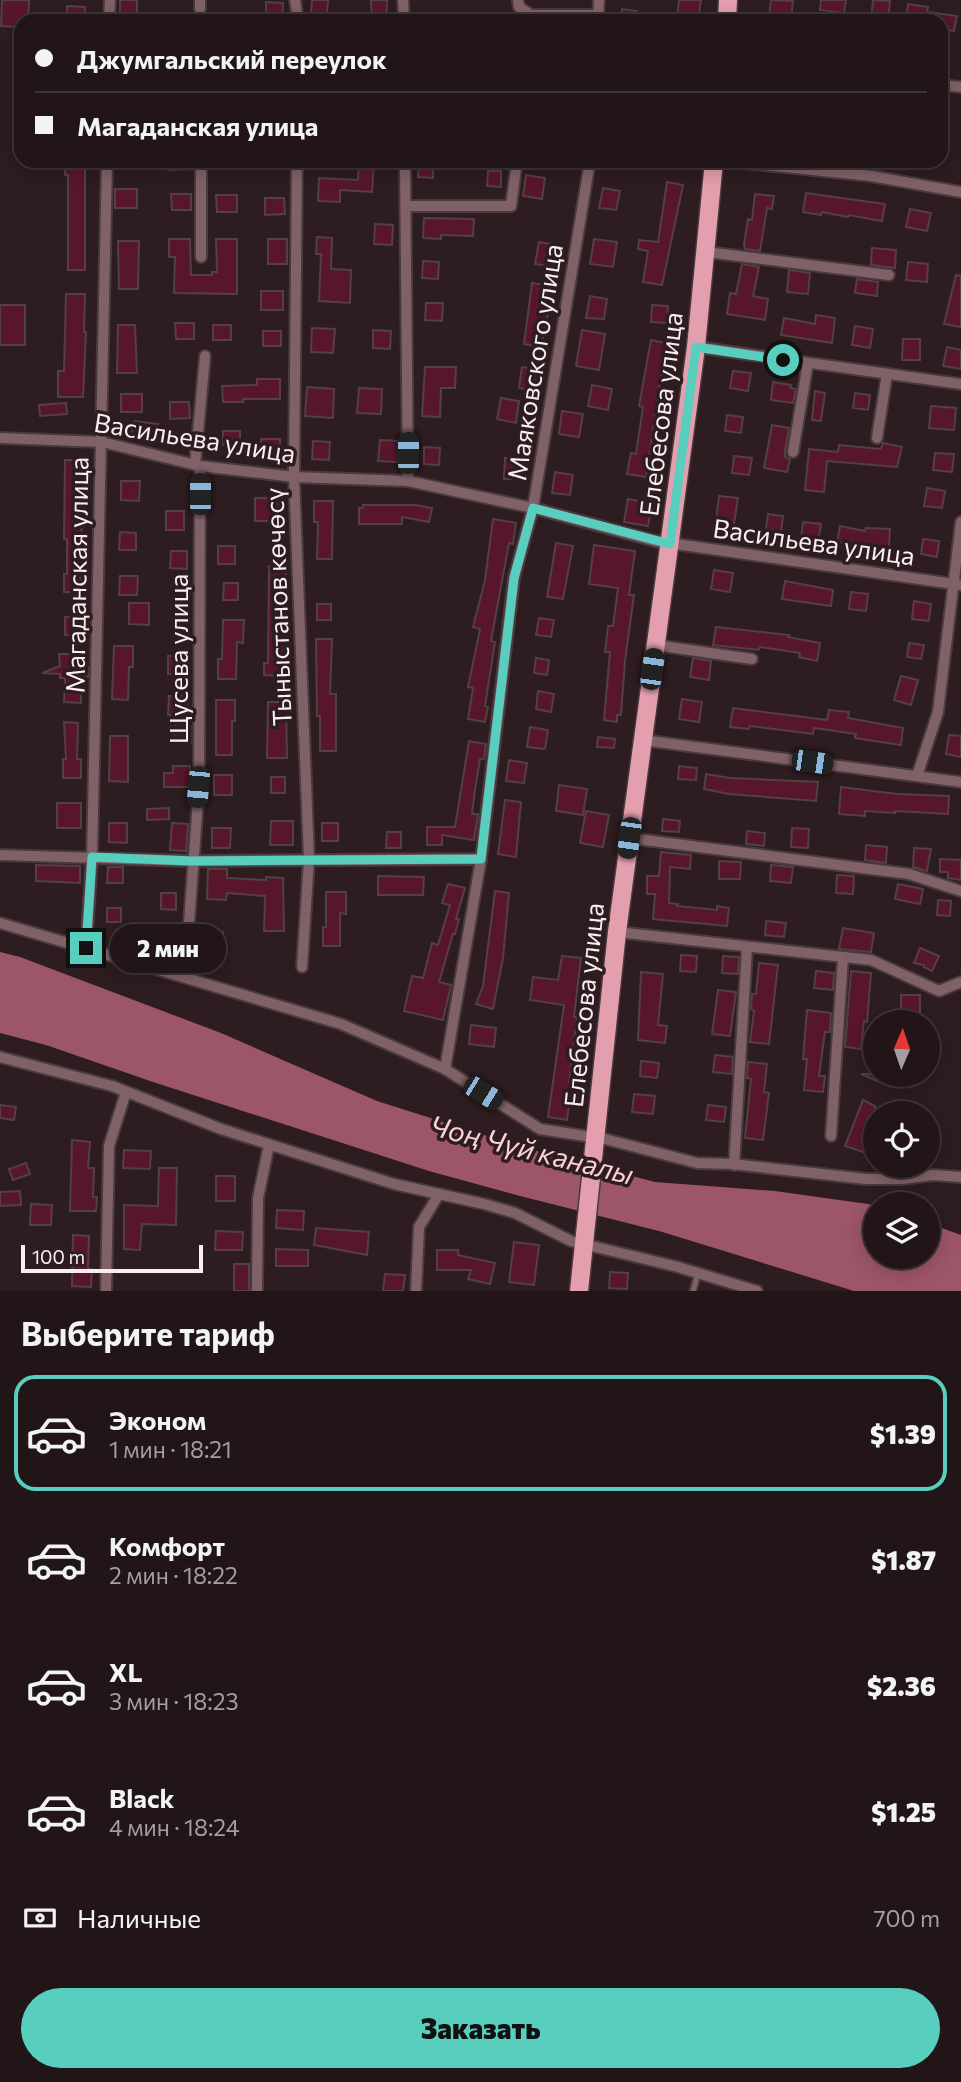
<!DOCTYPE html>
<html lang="ru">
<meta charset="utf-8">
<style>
body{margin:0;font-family:Commissioner,sans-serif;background:#2e2225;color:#f1f3f6;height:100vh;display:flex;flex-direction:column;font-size:26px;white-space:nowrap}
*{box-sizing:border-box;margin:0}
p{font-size:23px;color:#a29fa2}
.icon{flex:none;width:38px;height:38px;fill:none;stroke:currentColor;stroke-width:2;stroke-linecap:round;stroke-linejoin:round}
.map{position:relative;height:1291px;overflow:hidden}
.side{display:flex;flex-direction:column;background:#221518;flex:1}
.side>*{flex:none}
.guide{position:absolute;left:14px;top:14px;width:934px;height:154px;border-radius:21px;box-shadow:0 4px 18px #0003,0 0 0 2px #3f3437;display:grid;align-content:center;height:154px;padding:0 21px;background:#221518}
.needle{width:46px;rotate:2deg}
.fabs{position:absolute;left:863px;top:1010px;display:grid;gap:14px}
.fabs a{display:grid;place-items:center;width:77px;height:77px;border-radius:50%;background:#221518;box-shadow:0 4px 18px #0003,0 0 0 2px #3f3437;font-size:35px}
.scale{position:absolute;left:21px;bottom:18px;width:182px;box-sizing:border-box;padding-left:7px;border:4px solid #f9edef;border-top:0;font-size:19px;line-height:24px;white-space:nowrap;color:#f9edef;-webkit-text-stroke:5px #2d1c20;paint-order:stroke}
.end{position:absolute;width:32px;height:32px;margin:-16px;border:9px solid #58cebf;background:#111;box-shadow:0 0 0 4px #111}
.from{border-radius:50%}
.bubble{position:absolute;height:49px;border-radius:24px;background:#221518;box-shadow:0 4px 18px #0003,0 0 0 2px #3f3437;font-size:23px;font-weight:800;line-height:49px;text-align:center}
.car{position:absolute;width:21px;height:42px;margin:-21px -10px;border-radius:9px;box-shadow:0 0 5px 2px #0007;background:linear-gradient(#222 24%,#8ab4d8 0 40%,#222 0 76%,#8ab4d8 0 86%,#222 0)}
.guide b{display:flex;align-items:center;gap:24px;height:66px;font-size:26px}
.guide b+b{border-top:2px solid #3f3437}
.guide i{width:18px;height:18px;background:#f1f3f6}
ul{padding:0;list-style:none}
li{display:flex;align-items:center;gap:21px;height:116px;margin:0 14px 10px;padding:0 7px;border:4px solid transparent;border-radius:21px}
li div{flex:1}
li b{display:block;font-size:26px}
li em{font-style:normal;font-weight:800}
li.on{border-color:#58cebf}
li>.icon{width:63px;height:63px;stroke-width:1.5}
h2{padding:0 21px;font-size:32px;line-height:84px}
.pay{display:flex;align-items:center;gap:18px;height:77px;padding:0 21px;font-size:26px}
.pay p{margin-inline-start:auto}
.button{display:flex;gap:14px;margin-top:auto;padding:14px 21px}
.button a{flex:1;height:80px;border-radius:42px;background:#58cebf;color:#111;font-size:28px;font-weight:800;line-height:80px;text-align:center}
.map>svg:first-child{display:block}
</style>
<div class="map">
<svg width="961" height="1291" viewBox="0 0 961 1291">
<rect width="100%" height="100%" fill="#2d1c20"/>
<path fill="#9d5568" d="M0,952L20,957L221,1033L377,1101L525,1148L655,1182L775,1191L875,1205V1256H928V1223L961,1235V1291H854L659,1231L520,1196L429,1171L153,1082L46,1045L0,1033Z"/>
<g fill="#58162c" stroke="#534044" stroke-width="2">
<path d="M2,0H29L28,21H21V27L1,26Z"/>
<rect x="120" y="0" width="17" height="16"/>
<path d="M312,0H328L327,13H311Z"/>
<path d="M371,0H387L386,21H372Z"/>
<path d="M679,0H701L698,21L677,18Z"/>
<path d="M771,0L793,1L791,18L769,15Z"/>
<path d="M821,0H846L844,13L820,10Z"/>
<path d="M873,0L890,1L888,21H871Z"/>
<path d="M266,2L283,3L282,20H266Z"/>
<path d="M908,4L928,7L927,12L957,16L954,31L942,29V21L906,19Z"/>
<path d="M67,6L85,7V21H67Z"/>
<path d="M622,9L637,11L636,21H620Z"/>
<path d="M65,161H85V270H68V175H65Z"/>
<path d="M167,161H193V169L168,170Z"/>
<path d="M359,161H374L372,192L340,190V202L318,201L319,178L358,180Z"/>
<path d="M419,161L433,162V178L418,177Z"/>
<path d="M488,171H501V187L487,186Z"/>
<path d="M526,175L545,178L542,199L523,196Z"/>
<path d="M667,182L683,185L662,285L643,282L648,251L638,249L639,240L658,242Z"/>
<path d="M603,188L620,191L616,210L599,208Z"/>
<rect x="115" y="189" width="22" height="19"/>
<path d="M806,193L885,204L882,221L849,215L848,217L822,212L821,215L803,212Z"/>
<path d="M171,194H191V210H172Z"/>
<path d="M755,194L774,196L772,209L767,208L760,251L745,249L744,244L748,219L752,220Z"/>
<path d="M216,195H237V212H217Z"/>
<path d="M265,198H284L285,214L265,215Z"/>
<path d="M910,209L931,213L927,231L906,227Z"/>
<path d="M424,218L474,219L473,236L441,235V239L423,238Z"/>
<path d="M375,224L393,225L392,245L374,244Z"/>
<path d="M317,237L332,238L331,269L351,270L350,303L319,301L321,254H316Z"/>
<path d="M169,239H190L191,275H212V272H217L216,239H237V294L174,293L175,257H169Z"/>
<rect x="268" y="239" width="19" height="25"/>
<path d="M594,239L617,242L613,267L590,264Z"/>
<path d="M118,241H139L138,289H119Z"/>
<path d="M539,242L557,245L554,267L535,264Z"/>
<path d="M872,248L896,250L895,268L871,265Z"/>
<path d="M423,261L439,262L438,279L422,278Z"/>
<path d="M908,262L928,264L927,282L906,280Z"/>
<path d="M742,264L759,267L753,296L768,299L765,320L727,314L730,293L736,294Z"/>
<path d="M789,270L810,273L808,294L787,292Z"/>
<path d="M956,275L961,276V327L944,324Z"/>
<path d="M857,279L878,282L877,296L855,293Z"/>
<path d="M532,283L554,286L541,347L524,344Z"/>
<rect x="261" y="291" width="22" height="19"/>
<path d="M66,294H85L84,332H86L83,397H58V371H64Z"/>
<path d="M590,296L607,299L604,319L586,318Z"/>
<path d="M426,303H443L442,321L425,320Z"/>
<rect x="0" y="305" width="25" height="40"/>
<path d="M652,305L668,306L667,323L651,322Z"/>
<path d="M816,315L835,318L832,343L781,335L784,318L815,324Z"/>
<path d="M175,323H194V339H176Z"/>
<path d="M118,325H135L137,373H117Z"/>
<rect x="213" y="325" width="18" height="15"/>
<path d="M855,326L873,329L870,348L852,345Z"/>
<path d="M312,328L335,329L333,353L311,352Z"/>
<path d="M373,330L391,331L390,349L373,348Z"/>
<path d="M582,330L605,334L599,370L576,366Z"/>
<rect x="263" y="331" width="18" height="15"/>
<path d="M903,339H920V360H902Z"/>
<path d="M651,340L666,343L646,477L627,474L631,453L636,454L643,407L639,406Z"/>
<path d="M947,347L961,350V369L943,366Z"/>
<path d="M425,367H456L455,388H441L440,417L422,416Z"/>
<path d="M522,367L541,370L538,391L519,388Z"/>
<path d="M733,371L751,373L748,391L730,388Z"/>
<path d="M257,379H280V399H243V402H223L222,386L257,385Z"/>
<path d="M773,382L791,385L790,388L796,389L793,403L771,400Z"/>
<path d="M592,385L612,389L608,410L588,406Z"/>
<path d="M307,387L334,389L333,418L305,416Z"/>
<path d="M359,388L382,389L381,414L357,413Z"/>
<path d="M815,391L825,393L821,421L812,420Z"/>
<path d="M855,393L870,395L868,410L853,408Z"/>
<rect x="121" y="394" width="21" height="18"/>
<path d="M501,398L519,401L516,423L497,419Z"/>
<path d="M170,402H189L190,418L170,419Z"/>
<path d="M66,403L67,414L40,416L39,405Z"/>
<path d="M931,406L956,408L954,430L929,428Z"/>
<path d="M562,411L583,414L579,437L559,434Z"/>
<path d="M727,415L743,417L741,433L725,431Z"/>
<path d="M134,421L158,424L152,442L131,438Z"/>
<path d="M772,425L789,428L785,451V457L790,459L787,472L764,468Z"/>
<rect x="223" y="431" width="17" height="14"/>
<rect x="261" y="439" width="19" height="17"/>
<path d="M380,440L399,441L398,462L378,461Z"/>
<path d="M313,441L330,442L329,460L312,459Z"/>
<path d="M883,443L902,447L897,467L827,461L824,492L805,490L809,449L838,452L839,445L881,449Z"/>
<path d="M424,447L440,448L439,465L424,464Z"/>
<path d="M935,453L954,454L952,472L933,470Z"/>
<path d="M734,456L752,458L749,475L732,473Z"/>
<path d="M505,458L523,459L522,479H504Z"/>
<path d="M65,460H84L81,520L83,564H81L80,592H64V574H67V539H64Z"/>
<path d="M555,472L573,475L570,495L552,493Z"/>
<path d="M121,481H140L139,501L121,500Z"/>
<path d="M927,488L945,491L942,508L924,506Z"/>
<path d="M719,496L738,498L733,530L715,528Z"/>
<path d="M255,498H279L280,521H255Z"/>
<path d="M628,499L652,503L648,526L624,522Z"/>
<path d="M314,501H333L332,559H317L318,522H314Z"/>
<path d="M363,505H415L432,508L429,522L402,517V524H359V508H363Z"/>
<rect x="166" y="511" width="18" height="19"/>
<path d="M768,514L783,516L781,532L766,529Z"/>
<path d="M493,519L516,523L513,544L509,543L491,641L495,642L485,706L488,707L485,722L468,719L473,688L468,687L480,629L473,627L485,580Z"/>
<path d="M803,522L821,524L818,542L801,539Z"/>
<path d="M840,526L865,531L866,528L890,529L888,561L863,559L864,547L837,542Z"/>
<path d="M120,532L136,533V550H119Z"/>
<path d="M923,539L939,541L937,557L921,554Z"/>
<path d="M556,543L573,546L563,599L547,597Z"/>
<path d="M594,545L635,551L629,595H634L625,661L621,715H617V722L604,720L610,652H605L608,626H613L618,588L589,584Z"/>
<rect x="218" y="546" width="17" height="18"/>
<path d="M171,551H187V569L170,568Z"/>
<path d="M269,566H286L285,676L264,675V663H268Z"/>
<path d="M714,570L733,573L730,592L711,589Z"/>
<path d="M120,576H138L137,595H119Z"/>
<path d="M785,581L833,590L831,606L782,599Z"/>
<path d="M224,583H238V600H223Z"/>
<path d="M851,592L868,594L866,611L849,609Z"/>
<path d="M914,601L931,604L929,621L912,619Z"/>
<path d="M129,603H149V625L129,624Z"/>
<rect x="317" y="604" width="14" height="16"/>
<path d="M174,613L189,614L188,629H174Z"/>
<path d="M65,617H83V636L65,635Z"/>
<path d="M539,618L554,620L551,637L536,635Z"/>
<path d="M223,620H244L243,643L237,642L236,679H218V659H222Z"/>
<path d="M716,627L789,635L788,637L820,643L817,661L799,657L800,653L760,647L759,650L713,645Z"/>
<path d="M316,639H332L330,694H336V751H320V716H317Z"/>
<path d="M909,643L924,645L921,659L907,657Z"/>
<path d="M114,646H133V667H129L128,700L112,699Z"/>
<path d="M59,654H82V668H88V677L81,678V703L64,702L65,678H60V674L42,673L60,666Z"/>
<path d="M168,656H185L184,674H168Z"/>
<path d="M536,658L549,660L547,675L534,673Z"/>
<path d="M693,658L711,661L709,680L690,677Z"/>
<path d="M901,676L918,680L911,705L894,700Z"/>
<path d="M538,691L554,694L551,712L536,709Z"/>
<path d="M169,696H187L186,726H191V743L175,742L176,715H168Z"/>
<path d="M682,699L702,702L699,722L679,719Z"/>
<path d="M216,700H235V721H232V755H216Z"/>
<path d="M268,702H286L287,758H267Z"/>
<path d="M733,708L827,720L829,710L849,712L848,718L903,728L901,745L855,738L856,734L814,728L813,734L750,726L749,729L730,727Z"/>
<path d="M64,722L78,723L77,759H81V778H63V759H66Z"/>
<path d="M530,727L548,730L545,749L527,747Z"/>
<path d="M949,735L961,736V757L946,754Z"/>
<path d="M110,736H128V782L109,781Z"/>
<path d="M598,737L615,739L614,748L597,747Z"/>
<path d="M469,741L486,744L484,759H480L475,790L472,814H478L474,840L442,835V845H427V827H455Z"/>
<path d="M509,760L527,763L524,783L506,781Z"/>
<path d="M173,766H190L191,787H164V773H173Z"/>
<path d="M679,766L697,768L696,780L678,779Z"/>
<path d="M706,774L730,778L818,782L816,801L729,794L704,789Z"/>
<rect x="214" y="775" width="18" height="20"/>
<rect x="271" y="777" width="14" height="16"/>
<path d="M559,785L587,789L583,815L556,811Z"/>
<path d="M841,787L897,794L949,796L948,814L895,811V813L865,811V816L839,814Z"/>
<path d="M505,800L521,802L516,857L498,854Z"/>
<rect x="57" y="803" width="24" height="25"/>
<path d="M169,808V819L147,820V809Z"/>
<path d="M586,811L609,815L603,847L580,843Z"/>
<path d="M663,819L680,821L679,832L662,831Z"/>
<path d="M271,821H293V845H270Z"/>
<path d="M109,823H127V843L109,842Z"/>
<path d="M172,823L188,824L186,851L170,850Z"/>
<rect x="322" y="823" width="16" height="18"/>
<path d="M212,828H231L230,848H212Z"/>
<path d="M792,828L809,829L808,848L791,847Z"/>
<path d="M747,831L765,833L764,846L746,844Z"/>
<path d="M387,832H401V848H386Z"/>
<path d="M866,845L887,847L886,863L865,860Z"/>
<path d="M914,848L931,849L927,871L913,867Z"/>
<path d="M661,852L691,855L690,869L670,867L669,903L678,904L677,906L717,910V906L729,908L727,926L653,919L655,894H647V876H659Z"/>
<path d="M940,859L961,860V880L948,878V872H940Z"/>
<path d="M719,861L741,862L740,879H719Z"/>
<path d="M36,865L80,866V883L36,881Z"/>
<path d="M771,865L793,867L791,883L770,881Z"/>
<path d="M108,867H123V883H107Z"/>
<path d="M208,869H227V878L266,880V877L283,878L284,931H264L265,896L227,893L226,900L207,899Z"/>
<path d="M837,875L854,876L853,894L836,893Z"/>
<path d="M378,876L424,877L423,895H378Z"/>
<path d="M448,884L465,888L456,919H459L455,934H453L439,982L451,985L443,1020L404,1011L412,976L423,978L432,943L438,945L450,905L442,903Z"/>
<path d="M898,884L923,889L920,904L895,899Z"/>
<path d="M495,891L509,893L503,958L493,1009L476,1004L483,986Z"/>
<path d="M326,892H346V914L340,913V946H323V927H326Z"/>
<path d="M161,893H176V910L161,909Z"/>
<path d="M938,900L951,901L950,916L937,915Z"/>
<rect x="107" y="908" width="14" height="14"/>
<path d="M766,921L786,923L784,937L765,935Z"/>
<path d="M843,928L874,933L871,952L839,949Z"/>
<rect x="156" y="930" width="17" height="18"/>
<path d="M206,931L223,932L222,949H206Z"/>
<path d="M920,948L939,956L932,971L924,967V965L914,963Z"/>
<path d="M681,955L697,956L696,972L680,971Z"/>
<path d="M562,956L581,958L574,1017H577L569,1083H572L567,1120L548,1117L564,1005L530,1000L533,977L558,980Z"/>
<path d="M723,956L739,957L738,974L722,973Z"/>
<path d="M759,963L778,965L769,1044L750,1042L754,1011L751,1009L752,994H756Z"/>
<path d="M816,971L834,973L833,990L814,988Z"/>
<path d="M851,971L871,973L867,1022L864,1021L861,1049L845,1047Z"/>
<path d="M641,972L663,974L658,1025L667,1026L665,1043L638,1040Z"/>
<path d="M718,990L736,992L730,1036L712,1034Z"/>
<rect x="901" y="995" width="19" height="18"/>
<path d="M807,1010L831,1013L830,1032H825L819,1076H825L823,1092L804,1090L807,1059H803Z"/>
<path d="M471,1025L496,1028L494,1047L469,1044Z"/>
<path d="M715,1055L733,1057L732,1074L713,1072Z"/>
<path d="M641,1061L659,1063L657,1078L640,1076Z"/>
<path d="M748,1062L767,1064L764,1092L769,1093L763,1140L745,1138L751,1079L747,1078Z"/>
<path d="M861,1074H896L891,1087Z"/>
<path d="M634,1094L655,1096L653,1114L632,1112Z"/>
<path d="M863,1100L875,1106V1122L867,1140L871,1141L866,1153L845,1146Z"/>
<path d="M0,1105L16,1107L14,1120L0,1118Z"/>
<path d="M708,1105L726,1107L724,1122L706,1120Z"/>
<path d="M72,1140L90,1142L88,1168H94L93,1197H97L96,1211H70Z"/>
<path d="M124,1150L151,1151L150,1169L123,1168Z"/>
<path d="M26,1163L30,1174L13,1180L9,1169Z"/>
<path d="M159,1168H177L176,1225L142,1224L140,1250L124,1249V1205L158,1206Z"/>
<rect x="216" y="1176" width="19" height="25"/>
<path d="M20,1191L21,1205L0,1206V1192Z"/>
<path d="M31,1204L52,1205L51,1225H30Z"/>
<path d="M277,1210L304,1211L303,1230L276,1228Z"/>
<path d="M316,1228L369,1232L367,1255L314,1245Z"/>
<path d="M216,1231L243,1232L242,1250H215Z"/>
<path d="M73,1235L89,1236L88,1269H92L91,1287L72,1286Z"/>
<path d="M514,1242L539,1245L534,1285L509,1282Z"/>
<path d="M276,1249L308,1250V1266H276Z"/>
<path d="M437,1250H458V1255L495,1263L490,1284L468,1279L471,1270H437Z"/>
<rect x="234" y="1264" width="15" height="27"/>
<path d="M610,1272L628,1273L627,1289L609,1288Z"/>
<path d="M385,1274L405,1275L403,1291H383Z"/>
</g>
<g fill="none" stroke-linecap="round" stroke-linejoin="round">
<defs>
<path id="service" d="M693,1291L698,1273"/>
<g id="minor">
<path d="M295,0L298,21"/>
<path d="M403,0L404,21"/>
<path d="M518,0L519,7L531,15H598"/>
<path d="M200,9V0"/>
<path d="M109,21L110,0"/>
<path d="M598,21L599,0"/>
<path d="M942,85L961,87"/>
<path d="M297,161L294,477L309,859L302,967"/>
<path d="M405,161L408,481"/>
<path d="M726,161L871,176L961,192"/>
<path d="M406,206H511L517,161"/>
<path d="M706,252L889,275"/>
<path d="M201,257V161"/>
<path d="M696,347L961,384"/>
<path d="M0,438L102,442L200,466L294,477L408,481L533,508L655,541L961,585"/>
<path d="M877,438L887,374"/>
<path d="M793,452L808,363"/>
<path d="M195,465L205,356"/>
<path d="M655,645L752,659"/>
<path d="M642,740L961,782"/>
<path d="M917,776L938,712L961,522"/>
<path d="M629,838L909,874L961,891"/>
<path d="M0,855L192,861L481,859"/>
<path d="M0,923L341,1024L445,1069L540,1129L605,1139L697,1163L732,1164L866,1179H902L933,1175L961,1177"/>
<path d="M617,932L871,960L939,991L961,982"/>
<path d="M86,948L92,857L107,161"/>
<path d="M185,977L199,787L200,466"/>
<path d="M0,1057L112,1086L221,1129L394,1184L484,1204L515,1213L571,1241L678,1267L757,1291"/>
<path d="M445,1069L481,859L514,578L533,508L590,161"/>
<path d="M831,1136L843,957"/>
<path d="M734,1165L747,948"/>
<path d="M106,1291L109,1146L126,1092"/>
<path d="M257,1291L258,1198L269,1145"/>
<path d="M416,1291L419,1227L439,1194"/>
</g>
<g id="primary">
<path d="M727,21L728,0"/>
<path d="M579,1291L617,932L696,347L714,161"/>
</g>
</defs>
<use href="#service" stroke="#4a393d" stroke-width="9"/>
<use href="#minor" stroke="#4a393d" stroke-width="14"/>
<use href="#primary" stroke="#4a393d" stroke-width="21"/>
<use href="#service" stroke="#816168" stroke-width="5"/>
<use href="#minor" stroke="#816168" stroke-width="10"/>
<use href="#primary" stroke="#e39fae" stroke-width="18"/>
</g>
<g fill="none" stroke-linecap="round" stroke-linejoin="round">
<path stroke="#58cebf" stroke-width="9" d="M86,948L92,857L192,861L481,859L514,578L533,508L670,544L696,347L783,360"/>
</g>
<g text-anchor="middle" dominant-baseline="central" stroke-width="7" stroke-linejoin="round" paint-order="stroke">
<g font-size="26" fill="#f9edef" stroke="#2d1c20">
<text transform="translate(534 362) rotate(-81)">Маяковского улица</text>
<text transform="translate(660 414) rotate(-83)">Елебесова улица</text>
<text transform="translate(195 437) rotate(9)">Васильева улица</text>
<text transform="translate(814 541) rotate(8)">Васильева улица</text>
<text transform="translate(76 575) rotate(-89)">Магаданская улица</text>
<text transform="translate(277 607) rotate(-92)">Тыныстанов көчөсү</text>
<text transform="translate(177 659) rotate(-90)">Щусева улица</text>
<text transform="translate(583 1005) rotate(-84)">Елебесова улица</text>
</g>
<g font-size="28" font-style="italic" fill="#fccfd9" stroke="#2d1c20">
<text transform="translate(532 1149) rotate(14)">Чоң Чүй каналы</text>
</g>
</g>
</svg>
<div class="fabs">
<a><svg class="needle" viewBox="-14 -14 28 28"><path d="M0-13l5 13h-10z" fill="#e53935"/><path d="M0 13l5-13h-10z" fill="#a29fa2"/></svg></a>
<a><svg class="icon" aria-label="locate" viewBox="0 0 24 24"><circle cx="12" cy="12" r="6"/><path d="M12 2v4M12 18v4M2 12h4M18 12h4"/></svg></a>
<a><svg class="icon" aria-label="layers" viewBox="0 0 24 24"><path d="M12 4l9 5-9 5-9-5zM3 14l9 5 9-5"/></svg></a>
</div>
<div class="scale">100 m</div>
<i class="end from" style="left:783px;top:360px"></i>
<i class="end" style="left:86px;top:948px"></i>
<div class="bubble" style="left:110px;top:924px;width:116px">2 мин</div>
<i class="car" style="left:408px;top:453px;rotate:0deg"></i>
<i class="car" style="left:200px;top:494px;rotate:0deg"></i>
<i class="car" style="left:652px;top:669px;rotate:8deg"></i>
<i class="car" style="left:812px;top:762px;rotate:98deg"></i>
<i class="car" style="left:198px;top:787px;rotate:185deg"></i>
<i class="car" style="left:629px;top:838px;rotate:188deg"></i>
<i class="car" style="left:483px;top:1093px;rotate:122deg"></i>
<div class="guide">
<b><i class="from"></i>Джумгальский переулок</b>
<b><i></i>Магаданская улица</b>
</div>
</div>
<section class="side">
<h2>Выберите тариф</h2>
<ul>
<li class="on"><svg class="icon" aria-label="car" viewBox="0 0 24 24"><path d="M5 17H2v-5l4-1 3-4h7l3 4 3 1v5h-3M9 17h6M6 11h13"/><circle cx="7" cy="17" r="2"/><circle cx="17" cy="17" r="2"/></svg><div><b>Эконом</b><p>1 мин · 18:21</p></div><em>$1.39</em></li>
<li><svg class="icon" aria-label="car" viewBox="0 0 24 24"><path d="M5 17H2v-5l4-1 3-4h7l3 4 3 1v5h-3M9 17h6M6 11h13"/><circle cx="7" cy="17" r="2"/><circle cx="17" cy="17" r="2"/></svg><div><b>Комфорт</b><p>2 мин · 18:22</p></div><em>$1.87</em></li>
<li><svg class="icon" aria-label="car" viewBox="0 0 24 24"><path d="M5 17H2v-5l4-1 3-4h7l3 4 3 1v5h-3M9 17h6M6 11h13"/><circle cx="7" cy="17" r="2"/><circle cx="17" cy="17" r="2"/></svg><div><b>XL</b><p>3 мин · 18:23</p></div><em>$2.36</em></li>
<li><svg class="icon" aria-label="car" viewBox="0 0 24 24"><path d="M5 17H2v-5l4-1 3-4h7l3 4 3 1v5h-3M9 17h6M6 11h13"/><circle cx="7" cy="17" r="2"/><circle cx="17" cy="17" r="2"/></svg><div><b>Black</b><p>4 мин · 18:24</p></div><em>$1.25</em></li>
</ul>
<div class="pay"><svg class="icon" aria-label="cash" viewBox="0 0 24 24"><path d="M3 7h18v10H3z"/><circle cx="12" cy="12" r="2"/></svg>Наличные<p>700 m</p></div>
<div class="button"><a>Заказать</a></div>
</section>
